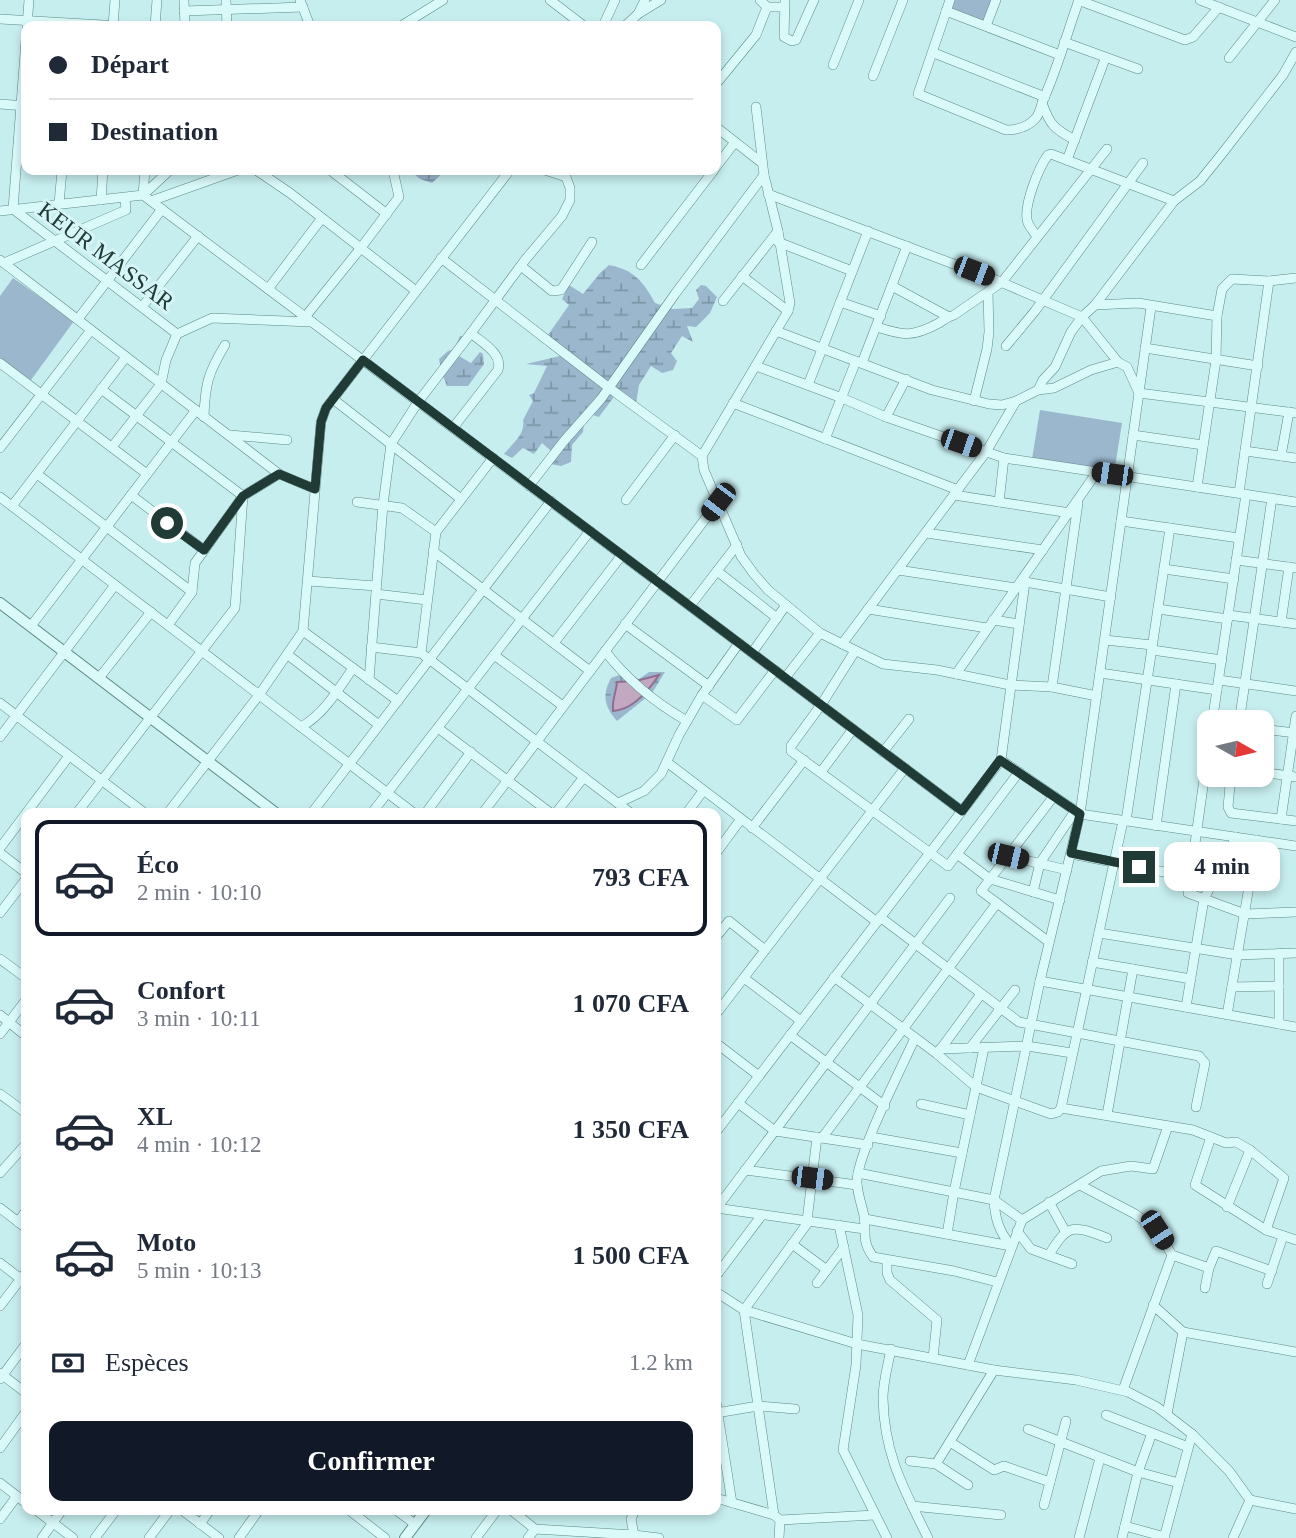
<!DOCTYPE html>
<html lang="fr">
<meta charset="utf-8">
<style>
body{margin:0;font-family:Georgia,serif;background:#f2f2f3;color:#1f2937;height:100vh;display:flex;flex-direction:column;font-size:26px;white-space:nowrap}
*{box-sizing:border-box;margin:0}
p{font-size:23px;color:#747a83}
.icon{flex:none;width:38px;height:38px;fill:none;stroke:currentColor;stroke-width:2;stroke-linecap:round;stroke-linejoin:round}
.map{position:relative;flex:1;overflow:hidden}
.side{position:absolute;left:21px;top:808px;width:700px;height:707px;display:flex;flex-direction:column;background:#fff;border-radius:14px;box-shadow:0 4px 10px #0003}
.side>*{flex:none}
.guide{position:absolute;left:21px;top:21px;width:700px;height:154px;border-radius:14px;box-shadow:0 4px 10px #0003;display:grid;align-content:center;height:154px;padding:0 28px;background:#fff}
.needle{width:46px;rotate:98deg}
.fabs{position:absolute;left:1197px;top:710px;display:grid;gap:14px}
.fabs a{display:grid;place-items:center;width:77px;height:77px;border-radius:14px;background:#fff;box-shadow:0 4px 10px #0003;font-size:35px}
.end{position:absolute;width:32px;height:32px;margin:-16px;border:9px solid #203b36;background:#fff;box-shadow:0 0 0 4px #fff}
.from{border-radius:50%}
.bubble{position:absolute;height:49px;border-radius:14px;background:#fff;box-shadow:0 4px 10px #0003;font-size:23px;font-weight:800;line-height:49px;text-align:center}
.car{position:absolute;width:21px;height:42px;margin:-21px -10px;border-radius:9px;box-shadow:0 0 5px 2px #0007;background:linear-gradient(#222 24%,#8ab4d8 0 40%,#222 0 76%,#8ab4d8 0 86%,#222 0)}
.guide b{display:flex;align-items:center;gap:24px;height:66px;font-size:26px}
.guide b+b{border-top:2px solid #e0e1e3}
.guide i{width:18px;height:18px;background:#1f2937}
ul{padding:12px 0 0;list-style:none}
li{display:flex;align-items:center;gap:21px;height:116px;margin:0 14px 10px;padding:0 14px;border:4px solid transparent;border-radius:14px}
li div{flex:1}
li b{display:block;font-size:26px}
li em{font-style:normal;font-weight:800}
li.on{border-color:#111827}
li>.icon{width:63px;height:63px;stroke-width:1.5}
.pay{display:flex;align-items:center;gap:18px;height:77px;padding:0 28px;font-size:26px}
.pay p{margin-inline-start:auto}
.cta{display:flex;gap:14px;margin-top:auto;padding:14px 28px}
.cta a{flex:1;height:80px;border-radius:14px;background:#111827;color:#fff;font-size:28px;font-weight:800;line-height:80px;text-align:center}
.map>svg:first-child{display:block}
</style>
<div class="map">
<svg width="1296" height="1538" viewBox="0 0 1296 1538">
<defs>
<pattern id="wetland-marsh" width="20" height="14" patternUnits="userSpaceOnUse" patternTransform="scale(1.75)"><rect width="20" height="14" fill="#9ab7cd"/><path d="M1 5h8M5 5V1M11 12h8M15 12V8" fill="none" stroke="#7d96a7"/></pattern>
</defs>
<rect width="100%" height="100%" fill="#c7eeef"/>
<g fill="#9ab7cd">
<path d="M955,0H993L984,25L950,12Z"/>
<path d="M13,278L74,321L31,380L0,358V296Z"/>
<path d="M1040,410L1122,423L1114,473L1032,459Z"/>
</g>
<g fill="url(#wetland-marsh)">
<path d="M409,170H446L432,183L420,179Z"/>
<path d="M609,265C634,270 643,281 655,303L673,309L692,308L699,299L696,290L701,285L706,286L717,297L710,313L696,327L687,326L693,342L682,336L671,353L677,361L673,370L662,373L651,366L639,385L636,403L616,394L599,417L590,414L584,422L583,432L572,445L571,462L561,466L550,464L551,451L542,443L534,454L523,448L512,458L504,454C512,444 526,434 523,420L533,401L529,395L534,393L547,366L526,364L560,356L541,340L530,327L548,335L569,305L562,299L569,285L583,294L600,273Z"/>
<path d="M460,336H467L459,356L471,363L480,352L483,354L484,364L468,386H447L442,374L439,359L448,351L454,349Z"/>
<path d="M649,672H665L652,693L617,721C604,706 602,695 611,678L625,673L639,679Z"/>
</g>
<path fill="#c3a8c2" stroke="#916e8f" stroke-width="2" d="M659,675C649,690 633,710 613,711C612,698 616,694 617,682L636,681Z"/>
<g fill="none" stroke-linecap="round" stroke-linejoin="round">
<defs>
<g id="minor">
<path d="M184,0L185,26"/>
<path d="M226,0L227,26"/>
<path d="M300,0L310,26"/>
<path d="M550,0L584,26"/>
<path d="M760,0L767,7H784"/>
<path d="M785,0L784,37L792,41L796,40L814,0"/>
<path d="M950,0L918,94L1006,130C1017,130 1028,127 1036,118C1040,113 1041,105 1044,98C1058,67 1067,33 1079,0"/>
<path d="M1078,0L1185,40L1193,37L1219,7"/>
<path d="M1200,0L1296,37"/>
<path d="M184,11L303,7"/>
<path d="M946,11L1060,55"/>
<path d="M638,14L661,0"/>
<path d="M0,19L120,26"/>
<path d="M27,26L29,0"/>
<path d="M113,26L115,0"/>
<path d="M155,26L157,0"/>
<path d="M401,26L443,0"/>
<path d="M603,26L615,0"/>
<path d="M625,26L638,14L645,0"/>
<path d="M986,26L996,0"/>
<path d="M26,40L13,209L177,334"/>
<path d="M1064,42L1138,69"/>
<path d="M934,53L1045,97"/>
<path d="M1229,58L1275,0"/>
<path d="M833,65L859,0"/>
<path d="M873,76L903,0"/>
<path d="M716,84L756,35L767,7"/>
<path d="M1042,103C1050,125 1054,129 1075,140"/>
<path d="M0,104L25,106"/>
<path d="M756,107L764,175L778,231L790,303L788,311L702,456L704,470L741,556L754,574L768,590L820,633L883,664L937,670L1010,685L1052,687L1097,696"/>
<path d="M716,127L762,163"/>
<path d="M1067,160L1105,59"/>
<path d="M716,167L735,142"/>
<path d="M256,170L290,193L416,291"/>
<path d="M330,170L387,214"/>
<path d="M768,194L996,280L1082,317L1118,362"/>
<path d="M143,195L962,811"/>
<path d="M143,195L145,170"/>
<path d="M101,200L103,170"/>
<path d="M151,201L238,170"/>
<path d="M59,204L62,170"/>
<path d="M0,211L143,195L170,170"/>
<path d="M1037,237C1035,233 1030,228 1028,223C1022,208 1039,167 1048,155L1051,154L1174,201"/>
<path d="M778,242L852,271"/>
<path d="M441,258L608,387L702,456"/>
<path d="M0,260L279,474L315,489"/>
<path d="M4,263L126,210L125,199"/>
<path d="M641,265L714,170"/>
<path d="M521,266L552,291L561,290L592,242"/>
<path d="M742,276L788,311"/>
<path d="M892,286L947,316"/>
<path d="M268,289L322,218"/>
<path d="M723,301L778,231"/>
<path d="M840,302L881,316"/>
<path d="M1095,305L1138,303L1217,316"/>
<path d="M142,307L198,236"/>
<path d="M305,317L360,249L399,197L393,170"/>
<path d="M78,319L162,209"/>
<path d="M877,327C904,336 913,337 939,323C945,319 947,317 954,315L1002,282L1107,149"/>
<path d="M776,331L932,390L989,404L1002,405L1016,401L1038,390L1054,388L1091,370L1118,362L1127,367L1139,393L1296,413"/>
<path d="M1006,346L1035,311L1143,163"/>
<path d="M1145,348L1258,366"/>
<path d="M0,363L147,474"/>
<path d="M862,363L907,246"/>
<path d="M756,366L842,398L886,417L1004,458L1296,502"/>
<path d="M808,385L868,231"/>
<path d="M101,389L243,496"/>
<path d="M1038,390L1043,380L1055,367L1071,332L1082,317L1095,305L1174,201L1200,181L1221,155L1283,75L1296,52"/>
<path d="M333,399L461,499"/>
<path d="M974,401L987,349L989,332L988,292"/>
<path d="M733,403L958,490"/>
<path d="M204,417C205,384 208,373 225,345"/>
<path d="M886,417L906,379"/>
<path d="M453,428L498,370C503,353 482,343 471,333L525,260L562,216L570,200V188L566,177L545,170"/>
<path d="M230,435L287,440"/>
<path d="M1133,435L1203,445"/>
<path d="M825,439L856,361"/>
<path d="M112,447L161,384L166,360L177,334L212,318L312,322"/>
<path d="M0,448L91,330"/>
<path d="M1245,451L1296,458"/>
<path d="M1281,456L1289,412"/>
<path d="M37,474L192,592L195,563L243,496L279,474"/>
<path d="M529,486L564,441L601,399L675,294L764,175"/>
<path d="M1197,487L1216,360L1217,316L1222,289L1232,279L1269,281L1296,278"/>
<path d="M1239,493L1269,281"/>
<path d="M131,495L204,550"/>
<path d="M954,495L1070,513"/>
<path d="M0,497L415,814"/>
<path d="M626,500L675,435"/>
<path d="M357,502L402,508L436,532"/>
<path d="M999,502L1004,458"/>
<path d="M12,506L126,357"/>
<path d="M1121,521L1239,538"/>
<path d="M926,533L1043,550"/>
<path d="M433,551L590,671"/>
<path d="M1236,560L1296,568"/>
<path d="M1164,569L1234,579"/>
<path d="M898,570L1016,588"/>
<path d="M717,571L777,618"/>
<path d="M1022,580L1025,582L1111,597"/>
<path d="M308,581L376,586"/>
<path d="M376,594L427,600"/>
<path d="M690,606L737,545"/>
<path d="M868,609L987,628"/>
<path d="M1158,609L1228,619"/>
<path d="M1228,615L1296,624"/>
<path d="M993,620L1019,624"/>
<path d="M1281,622L1289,567"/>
<path d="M625,624L709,686"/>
<path d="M168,625L192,592"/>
<path d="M31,626L196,410"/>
<path d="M303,631L398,701"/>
<path d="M1105,640L1152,645"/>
<path d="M554,643L622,555"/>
<path d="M842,644L986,452L1016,401"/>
<path d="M371,647L421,653L632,814"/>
<path d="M1152,650L1222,660"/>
<path d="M605,651C628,681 654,702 687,721"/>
<path d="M855,651L821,705L791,746V751L948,866L1019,772"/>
<path d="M421,653L436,532L493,458"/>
<path d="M752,653L786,605"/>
<path d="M288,655L379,725"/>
<path d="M494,655L563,706"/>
<path d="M1100,673L1217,690"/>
<path d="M956,674L1097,472"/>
<path d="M99,678L151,612"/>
<path d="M785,678L820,633"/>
<path d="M369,680L383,505L391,444L418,402L471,333"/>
<path d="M1219,680L1296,691"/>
<path d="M1052,687L1078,503"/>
<path d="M702,695L737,720L775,670"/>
<path d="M0,703L146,814"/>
<path d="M1212,723L1246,494"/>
<path d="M1239,723L1272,498"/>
<path d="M301,727C324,714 338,690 353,668"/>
<path d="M438,728L552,814"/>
<path d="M1262,729L1296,733"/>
<path d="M0,737L115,585"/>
<path d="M1209,744L1188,893L1245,914L1296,912"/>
<path d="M883,752L909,719"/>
<path d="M1001,760L1080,814L1296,846"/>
<path d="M668,763L877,922"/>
<path d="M821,772L853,729"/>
<path d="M1262,772L1296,777"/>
<path d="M1231,775L1228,807L1231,813L1296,821"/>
<path d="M618,803L644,791L661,774L679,735L702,695L739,643"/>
<path d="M76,814L235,608L243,496"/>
<path d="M167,814L259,695L303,631L321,422L326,408L510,170"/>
<path d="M311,814L551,501"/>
<path d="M371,814L590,531"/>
<path d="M425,814L471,752"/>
<path d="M482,814L718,502"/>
<path d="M555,814L584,777"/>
<path d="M686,814L703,791"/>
<path d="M1281,819L1296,716"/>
<path d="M1126,821L1170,528"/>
<path d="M1156,826L1176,684"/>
<path d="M752,828L804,760"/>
<path d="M0,848L69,756"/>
<path d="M0,853L26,873"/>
<path d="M716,853L741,819"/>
<path d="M957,854L990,879L1060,900"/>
<path d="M1071,854L1190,877"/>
<path d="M1008,856L1067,870"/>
<path d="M1033,892L1040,863L1075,811"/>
<path d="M0,913L26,879"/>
<path d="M880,917L1019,1022L1199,1056L1205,1063L1196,1107"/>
<path d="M1099,933L1238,955L1296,953"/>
<path d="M716,937L729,921L765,950"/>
<path d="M1049,942L981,891L1054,796"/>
<path d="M0,959L26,978"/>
<path d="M1092,962L1191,979"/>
<path d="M834,977L937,1054L976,1087L1051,1114L1058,1112L1061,1108L1123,821"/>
<path d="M744,978L801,1021"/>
<path d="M1040,981L1296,1027"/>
<path d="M1232,987L1279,986"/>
<path d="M1186,1007L1204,899L1236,837"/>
<path d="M716,1014L905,768"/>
<path d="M0,1015L26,1036"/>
<path d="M1227,1015L1257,840"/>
<path d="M1279,1024V953"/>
<path d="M0,1034L26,1000"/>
<path d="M790,1035L885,1106"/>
<path d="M915,1038C902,1067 855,1158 857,1184C858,1195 862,1206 864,1216C867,1236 861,1239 873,1257L954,1271L997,1282"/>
<path d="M716,1043L759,1076"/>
<path d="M970,1048L1015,990"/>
<path d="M940,1049L1027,1046L1072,1053"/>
<path d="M940,1050L981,994"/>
<path d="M0,1094L26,1113"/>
<path d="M738,1103L775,1131L868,1145"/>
<path d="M921,1104L970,1115"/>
<path d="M1061,1108L1193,1130L1226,1143L1236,1142L1250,1150L1284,1178L1266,1230"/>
<path d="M1107,1115L1133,969"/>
<path d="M716,1132L1001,760L1025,582"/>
<path d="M871,1137L962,1153"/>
<path d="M1211,1137L1195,1185L1266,1230L1296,1240"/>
<path d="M822,1138L997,903"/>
<path d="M745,1170L857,1185"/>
<path d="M0,1173L26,1144"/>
<path d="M858,1173L994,1200L1022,1220"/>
<path d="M1080,1185L1135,1214L1157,1230L1172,1255L1209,1268"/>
<path d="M1049,1202L1065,1231"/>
<path d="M1227,1207L1250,1150"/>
<path d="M0,1208L26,1228"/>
<path d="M716,1208L864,1229"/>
<path d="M716,1209L950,898"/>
<path d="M865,1219L1011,1246C999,1231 995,1219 994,1200L1040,981L1080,814L1151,307"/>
<path d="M807,1221L817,1137"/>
<path d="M18,1222L26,1211"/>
<path d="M839,1225L858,1315L856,1365L843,1450L887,1538"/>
<path d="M1017,1231L1031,1249L1072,1264"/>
<path d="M947,1234L954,1192L984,1048"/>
<path d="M792,1244L827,1270"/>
<path d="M1049,1255C1068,1223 1073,1225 1107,1238"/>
<path d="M887,1260V1273L890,1280L937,1320L933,1358"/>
<path d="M0,1263L26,1283"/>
<path d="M716,1276L762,1215"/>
<path d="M817,1283L844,1247"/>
<path d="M1267,1284L1283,1236"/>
<path d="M1205,1288L1209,1268L1216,1251L1272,1271"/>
<path d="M716,1292L744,1310L857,1344L994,1370L1076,1380L1128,1392L1157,1407L1192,1434L1229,1471L1250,1500L1296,1509"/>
<path d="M1153,1305L1183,1332L1296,1352"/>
<path d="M0,1306L26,1272"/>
<path d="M891,1349C888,1365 883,1382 883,1398C884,1455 904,1489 928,1538"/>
<path d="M968,1365L1022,1220L1101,1171L1131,1166L1153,1169L1168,1126"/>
<path d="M0,1373L26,1393"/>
<path d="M0,1379L26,1344"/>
<path d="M1123,1390L1172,1255"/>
<path d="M716,1402L732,1503"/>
<path d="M716,1413L758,1406L795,1409"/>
<path d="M1167,1414L1183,1332"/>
<path d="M1106,1415L1188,1447"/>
<path d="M1028,1429L1138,1472L1179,1483"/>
<path d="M950,1442L994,1470L1004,1466L1050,1482"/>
<path d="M0,1448L26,1412"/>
<path d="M910,1461L936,1464L968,1485"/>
<path d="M936,1464L994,1370"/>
<path d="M0,1483L26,1503"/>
<path d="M716,1498L774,1515L780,1520L875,1515"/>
<path d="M1044,1505L1066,1421"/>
<path d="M912,1506L1001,1515"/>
<path d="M36,1510L73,1538"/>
<path d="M182,1510L219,1538"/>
<path d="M349,1510L385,1538"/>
<path d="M396,1510L415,1524"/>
<path d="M511,1510L535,1529L634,1535L631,1519L635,1510"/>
<path d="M774,1515L744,1310L809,1221"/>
<path d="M0,1519L17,1496"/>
<path d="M200,1524L210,1510"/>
<path d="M1125,1526L1165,1537"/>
<path d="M634,1535L659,1538"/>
<path d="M42,1538L62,1510"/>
<path d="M95,1538L116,1510"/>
<path d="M149,1538L170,1510"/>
<path d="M239,1538L259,1510"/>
<path d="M476,1538L497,1510"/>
<path d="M528,1538L535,1529"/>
<path d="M779,1538L780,1520"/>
<path d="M1079,1538L1100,1458"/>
<path d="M1122,1538L1138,1472L1152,1433"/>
<path d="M1164,1538L1192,1434"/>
<path d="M1233,1538L1250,1500"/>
</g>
<g id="tertiary">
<path d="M0,603L277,814"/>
<path d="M405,1538L426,1510"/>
</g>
</defs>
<use href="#minor" stroke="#5c8b84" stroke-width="10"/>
<use href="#tertiary" stroke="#5c8b84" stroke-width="12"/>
<use href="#minor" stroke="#daf9f9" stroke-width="9"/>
<use href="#tertiary" stroke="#daf9f9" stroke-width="10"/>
</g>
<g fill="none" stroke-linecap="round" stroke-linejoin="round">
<path stroke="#203b36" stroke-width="9" d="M167,523L204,550L243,496L279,474L315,489L321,422L326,408L363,360L962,811L1000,760L1080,814L1071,853L1139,867"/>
</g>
<g text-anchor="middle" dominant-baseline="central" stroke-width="6" stroke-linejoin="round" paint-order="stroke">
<g font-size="23" fill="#203b36" stroke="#d6f5f6">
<text transform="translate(106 256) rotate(37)">KEUR MASSAR</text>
</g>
</g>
</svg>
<div class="fabs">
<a><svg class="needle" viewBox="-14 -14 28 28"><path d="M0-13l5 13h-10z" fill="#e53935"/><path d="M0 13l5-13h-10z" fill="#747a83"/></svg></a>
</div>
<i class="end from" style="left:167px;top:523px"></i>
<i class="end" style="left:1139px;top:867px"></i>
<div class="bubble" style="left:1164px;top:842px;width:116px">4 min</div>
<i class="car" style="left:974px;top:271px;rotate:111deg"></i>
<i class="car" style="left:961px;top:443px;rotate:109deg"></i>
<i class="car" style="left:1112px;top:474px;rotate:278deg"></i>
<i class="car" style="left:718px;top:502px;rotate:217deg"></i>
<i class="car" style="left:1008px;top:856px;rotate:103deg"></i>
<i class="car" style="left:812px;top:1178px;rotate:97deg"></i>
<i class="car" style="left:1157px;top:1230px;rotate:147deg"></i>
<div class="guide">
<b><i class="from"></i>Départ</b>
<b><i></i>Destination</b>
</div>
<section class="side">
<ul>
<li class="on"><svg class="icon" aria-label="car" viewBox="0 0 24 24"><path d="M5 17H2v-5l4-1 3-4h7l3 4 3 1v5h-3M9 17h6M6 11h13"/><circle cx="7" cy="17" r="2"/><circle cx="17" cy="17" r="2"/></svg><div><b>Éco</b><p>2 min · 10:10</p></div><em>793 CFA</em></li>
<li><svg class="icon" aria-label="car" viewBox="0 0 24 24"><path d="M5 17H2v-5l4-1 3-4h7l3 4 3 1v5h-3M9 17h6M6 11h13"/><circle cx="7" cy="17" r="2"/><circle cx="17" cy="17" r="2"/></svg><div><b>Confort</b><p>3 min · 10:11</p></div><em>1 070 CFA</em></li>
<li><svg class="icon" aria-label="car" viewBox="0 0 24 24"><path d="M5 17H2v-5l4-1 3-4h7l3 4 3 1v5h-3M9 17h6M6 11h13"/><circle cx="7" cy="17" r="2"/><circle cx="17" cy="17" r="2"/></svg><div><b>XL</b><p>4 min · 10:12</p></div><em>1 350 CFA</em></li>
<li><svg class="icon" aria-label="car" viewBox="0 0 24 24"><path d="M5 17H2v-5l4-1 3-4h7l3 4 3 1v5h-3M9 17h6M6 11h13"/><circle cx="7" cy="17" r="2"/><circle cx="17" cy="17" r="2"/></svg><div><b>Moto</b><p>5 min · 10:13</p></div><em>1 500 CFA</em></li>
</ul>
<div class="pay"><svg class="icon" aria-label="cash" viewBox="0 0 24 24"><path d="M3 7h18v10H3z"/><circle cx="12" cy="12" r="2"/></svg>Espèces<p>1.2 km</p></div>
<div class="cta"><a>Confirmer</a></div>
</section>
</div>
